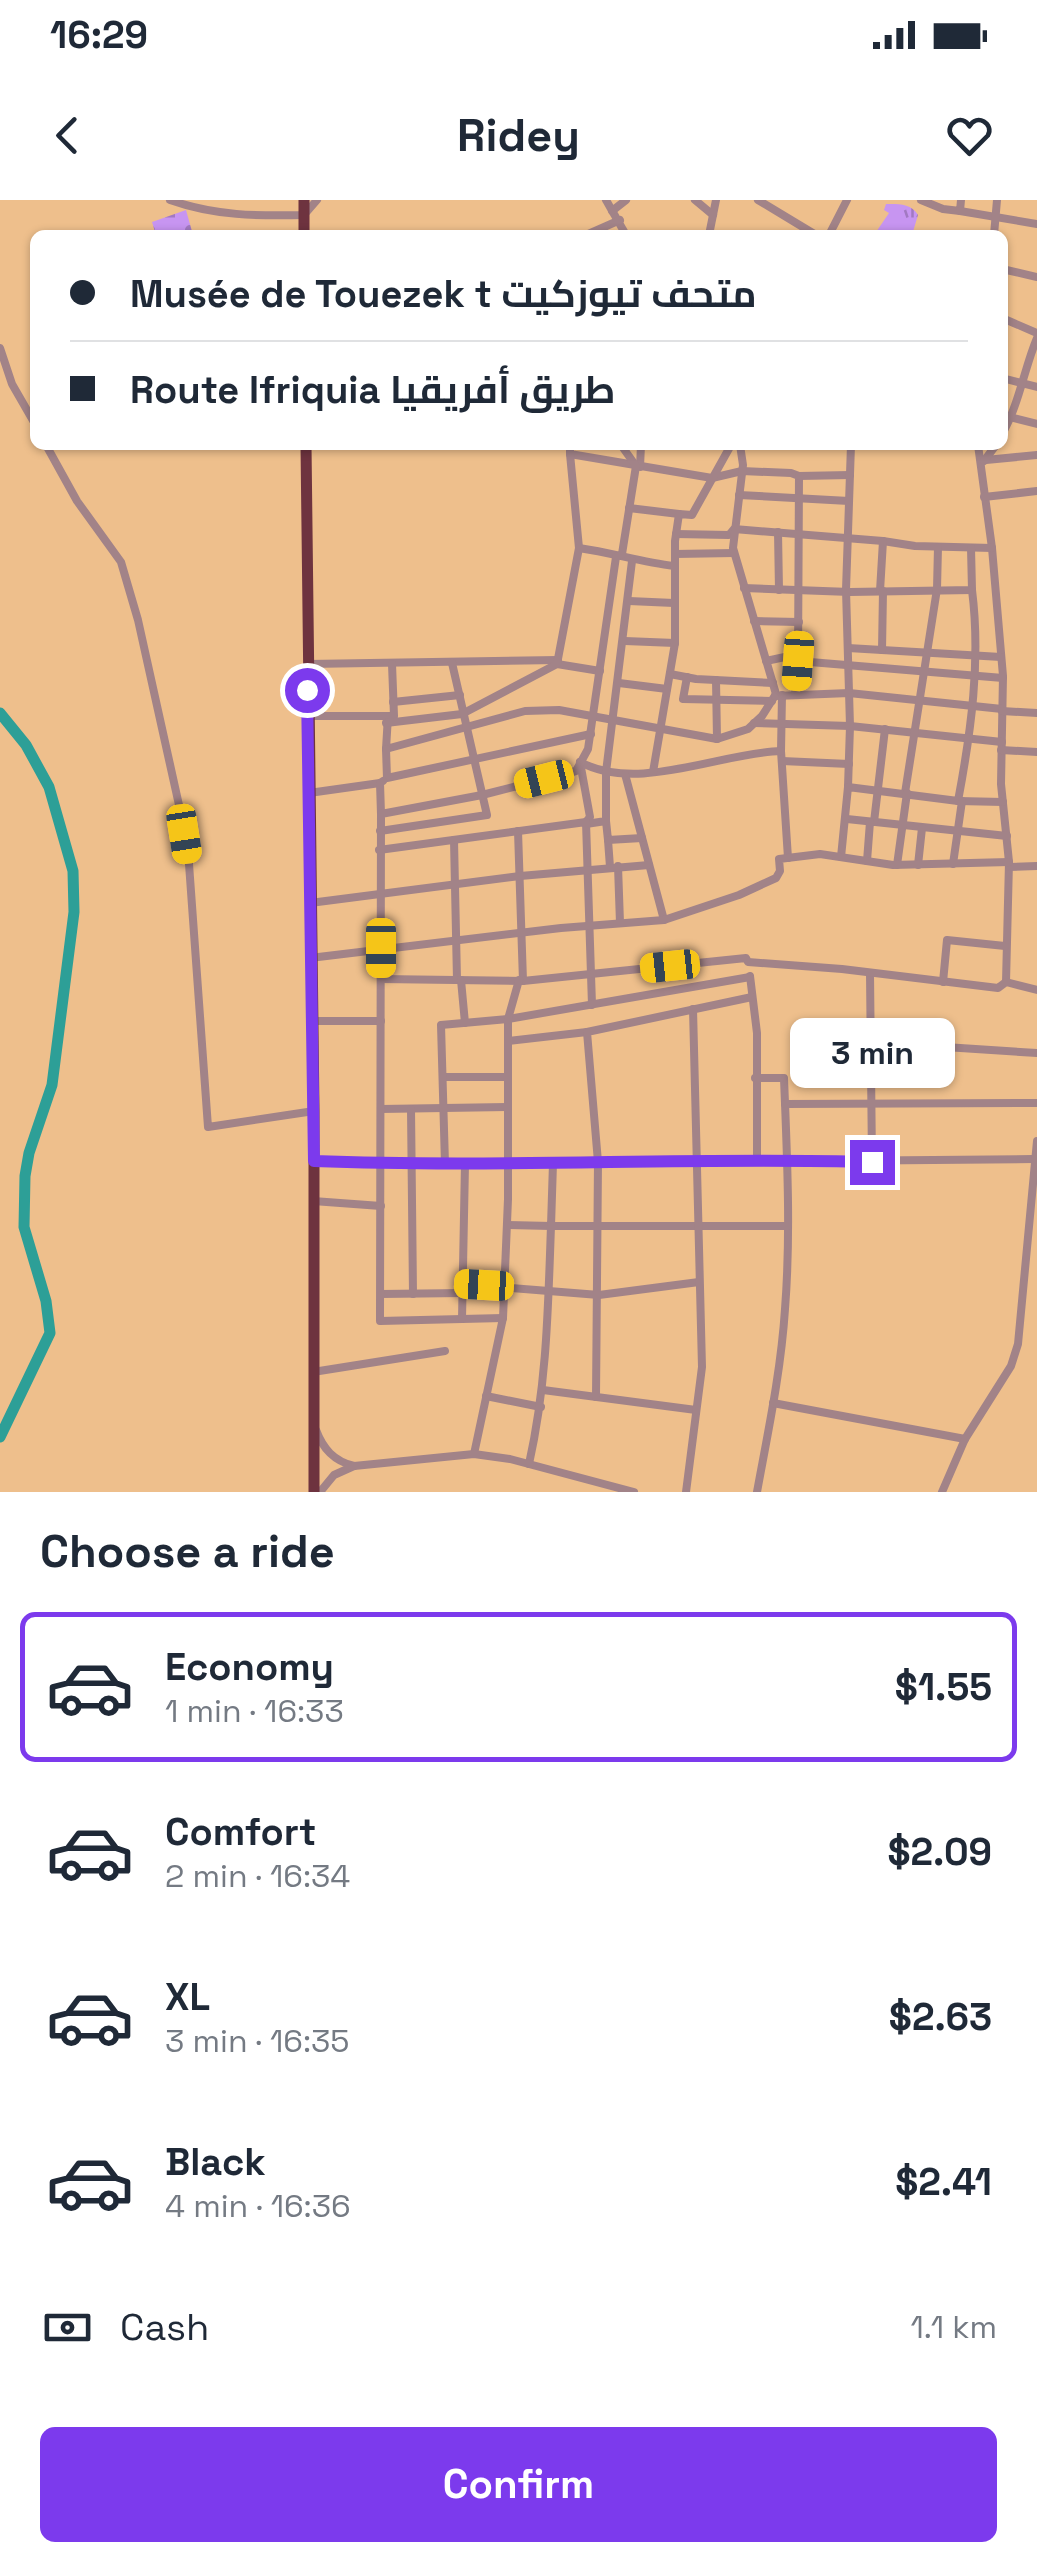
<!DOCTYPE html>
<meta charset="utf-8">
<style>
body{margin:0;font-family:"Space Grotesk",Cairo,sans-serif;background:#f2f2f3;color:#1f2937;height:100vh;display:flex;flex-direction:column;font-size:38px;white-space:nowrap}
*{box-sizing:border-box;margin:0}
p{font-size:32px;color:#747a83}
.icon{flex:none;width:55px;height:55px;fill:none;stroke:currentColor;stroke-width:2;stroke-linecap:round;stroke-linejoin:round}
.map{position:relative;height:1292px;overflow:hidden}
.panel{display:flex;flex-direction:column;background:#fff;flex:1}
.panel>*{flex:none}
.top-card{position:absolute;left:30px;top:30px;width:978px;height:220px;border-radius:15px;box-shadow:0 2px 8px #0004;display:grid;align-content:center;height:220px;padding:0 40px;background:#fff}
.end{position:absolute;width:45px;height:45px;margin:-22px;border:12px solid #7c3aed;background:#fff;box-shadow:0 0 0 5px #fff}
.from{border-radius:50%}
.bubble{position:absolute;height:70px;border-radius:15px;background:#fff;box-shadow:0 2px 8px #0004;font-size:32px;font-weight:700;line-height:70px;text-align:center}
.car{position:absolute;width:30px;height:60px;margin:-30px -15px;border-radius:12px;box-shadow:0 0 8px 2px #0007;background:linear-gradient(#f5c518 24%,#345 0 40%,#f5c518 0 76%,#345 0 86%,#f5c518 0)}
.top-card b{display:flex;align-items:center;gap:35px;height:95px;font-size:38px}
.top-card b+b{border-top:2px solid #e0e1e3}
.top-card i{width:25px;height:25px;background:#1f2937}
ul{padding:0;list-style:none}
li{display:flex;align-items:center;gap:30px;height:150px;margin:0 20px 15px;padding:0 20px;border:5px solid transparent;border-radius:15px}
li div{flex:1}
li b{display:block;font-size:38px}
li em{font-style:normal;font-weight:700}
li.on{border-color:#7c3aed}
li>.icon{width:90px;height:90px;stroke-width:1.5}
h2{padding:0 40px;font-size:45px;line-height:120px}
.pay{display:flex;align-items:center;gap:25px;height:110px;padding:0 40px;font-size:38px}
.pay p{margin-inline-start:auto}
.cta{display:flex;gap:20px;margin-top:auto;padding:20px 40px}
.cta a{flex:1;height:115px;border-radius:15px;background:#7c3aed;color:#fff;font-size:40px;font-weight:700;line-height:115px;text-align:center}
.status{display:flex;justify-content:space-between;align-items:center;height:70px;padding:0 50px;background:#fff;direction:ltr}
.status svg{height:28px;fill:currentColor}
header{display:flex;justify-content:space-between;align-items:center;height:130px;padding:0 40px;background:#fff;font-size:45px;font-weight:700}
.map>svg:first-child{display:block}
</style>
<div class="status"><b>16:29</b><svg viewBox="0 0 49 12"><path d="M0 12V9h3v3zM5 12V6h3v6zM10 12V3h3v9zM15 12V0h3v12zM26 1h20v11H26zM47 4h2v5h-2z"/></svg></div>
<header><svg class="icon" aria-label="back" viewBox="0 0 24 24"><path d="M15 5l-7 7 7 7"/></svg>Ridey<svg class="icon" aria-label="heart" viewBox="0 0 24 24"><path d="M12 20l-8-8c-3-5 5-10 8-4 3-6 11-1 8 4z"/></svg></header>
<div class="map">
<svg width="1037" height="1292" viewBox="0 0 1037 1292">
<defs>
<pattern id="cemetery-stones" width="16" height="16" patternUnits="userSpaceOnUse" patternTransform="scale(2.5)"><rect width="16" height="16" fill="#c795f1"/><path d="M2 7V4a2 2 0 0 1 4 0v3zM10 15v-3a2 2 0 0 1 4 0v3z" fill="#a279c2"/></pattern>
<pattern id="park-tufts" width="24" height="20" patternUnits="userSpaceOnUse" patternTransform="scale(2.5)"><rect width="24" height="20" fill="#c795f1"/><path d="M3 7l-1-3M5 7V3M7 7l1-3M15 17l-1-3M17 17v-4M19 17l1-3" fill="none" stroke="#a279c2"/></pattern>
</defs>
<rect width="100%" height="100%" fill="#eebf8c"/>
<path fill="url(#cemetery-stones)" d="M186,10L193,35H156L152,22Z"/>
<path fill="url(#park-tufts)" d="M886,4C898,4 911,3 918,15L912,35H874L889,13L884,10Z"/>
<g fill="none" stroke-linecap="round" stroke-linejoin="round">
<path stroke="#2d9f97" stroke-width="11" d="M0,513L26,545L49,587L73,671L74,712L52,885L29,953L25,976L24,1027L46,1101L50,1133L0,1237"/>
<g stroke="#a28388" stroke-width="8">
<path d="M170,0C215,16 257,16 304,15L317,0"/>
<path d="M606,0L626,35"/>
<path d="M695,0L713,15"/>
<path d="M758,0L816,35"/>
<path d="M921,0L943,9L960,11L961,0"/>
<path d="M612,11L626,0"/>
<path d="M960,11L1037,24"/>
<path d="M586,35L620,20"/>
<path d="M709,35L716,0"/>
<path d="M829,35L847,0"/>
<path d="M994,35L997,0"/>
<path d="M1002,69L1037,77"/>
<path d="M1002,118L1037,133"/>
<path d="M0,148L12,184L35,224"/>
<path d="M1002,178L1037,187"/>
<path d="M1002,215L1037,224"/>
<path d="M1002,234C1019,205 1024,169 1037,138"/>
<path d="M46,245L77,301L121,362L138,420L179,605L189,664L208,927L314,911"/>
<path d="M570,245V254L712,278L742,271L791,273L799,276L798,461L1003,478"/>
<path d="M978,245L992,348L1003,476L1001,584L1009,662L1006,782"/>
<path d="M570,254L579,348"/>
<path d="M986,260L1037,255"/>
<path d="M984,261L996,245"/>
<path d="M640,267L641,245"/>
<path d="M799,276L850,275"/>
<path d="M739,295L849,301"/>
<path d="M984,297L1037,291"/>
<path d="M629,308L679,314"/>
<path d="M778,332L779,390"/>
<path d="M676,334L729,335L734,329L883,341L915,346L992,348"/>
<path d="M675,354L734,353"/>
<path d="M744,388L850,392L972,390L971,348"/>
<path d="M880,391L883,341"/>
<path d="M629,401L674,403"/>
<path d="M754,421L799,422"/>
<path d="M625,441L675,443"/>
<path d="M848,448L1001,457"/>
<path d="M882,450L883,391"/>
<path d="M766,461L799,454"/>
<path d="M308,464L558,460"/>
<path d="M392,464L394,516H388L386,549L525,511L559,510L717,539L748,529L762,516L776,494L733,348L743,265L740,245"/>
<path d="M557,464L600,471"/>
<path d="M670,474L696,479L773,483"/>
<path d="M687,477L683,499L772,501"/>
<path d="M716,480L717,539"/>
<path d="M619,483L667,489"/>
<path d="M795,494L798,461"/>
<path d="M782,495L781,551L788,658"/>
<path d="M775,496L849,493L1002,509"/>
<path d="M393,502L460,495"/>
<path d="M1002,511L1037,513"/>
<path d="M308,516H388"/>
<path d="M386,523L462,514L557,464L579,348C613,353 641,362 674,366"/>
<path d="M754,523L850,526L1002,542"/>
<path d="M386,549L387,578L591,534"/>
<path d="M1001,550L1037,552"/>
<path d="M782,561L849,564"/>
<path d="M580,562C638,593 719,553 781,551"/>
<path d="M580,562L590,617L586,622"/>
<path d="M653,572L675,443V341L679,314L692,315L731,245"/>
<path d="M625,574L664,720"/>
<path d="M848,587L850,526L846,390L851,245"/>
<path d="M309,593L380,583"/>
<path d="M905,593L937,389L938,347"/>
<path d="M958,601L1003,602"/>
<path d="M381,614L380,583L383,581"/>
<path d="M847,619L1007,636"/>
<path d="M606,621L608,640L642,638"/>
<path d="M874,622L885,529"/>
<path d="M586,624L606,621V572L632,361"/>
<path d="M380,631L487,615L452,463"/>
<path d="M518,631L523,781"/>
<path d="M454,640L457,780"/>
<path d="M608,640L610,667"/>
<path d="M379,650L586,622L592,805"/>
<path d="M841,657L848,587L958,601C971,532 981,460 972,390"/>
<path d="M867,661L870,622"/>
<path d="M953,664L962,601"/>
<path d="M897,665L907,593"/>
<path d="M918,665L922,628"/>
<path d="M618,666L620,723"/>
<path d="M1009,667L1037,666"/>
<path d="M310,703L520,676L649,665"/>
<path d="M310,758L561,728L664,720L739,695L776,678L780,671L779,659L820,654L893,665L1009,662"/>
<path d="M870,773L872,962"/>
<path d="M750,776L757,833V961"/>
<path d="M381,779L523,781L746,758L748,762L842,769L998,788L1006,782L1037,790"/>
<path d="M461,780L465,823"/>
<path d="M943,782L947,740L1005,746"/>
<path d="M311,821H381"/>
<path d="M508,841L587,832"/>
<path d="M871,846L914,845L1037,853"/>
<path d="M443,877H508"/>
<path d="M755,878H784C787,955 791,1032 785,1109C781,1171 768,1232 757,1292"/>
<path d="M785,904L1037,903"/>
<path d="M381,909L507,907"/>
<path d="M411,909L413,1094"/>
<path d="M314,961L412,965L1033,959"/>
<path d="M445,964L441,825L508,819L750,777"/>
<path d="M313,1001L381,1006"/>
<path d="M507,1025L551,1026L553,963"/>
<path d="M462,1084L599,1095L699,1082"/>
<path d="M381,1094L463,1093"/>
<path d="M503,1118L380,1121L381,614L482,595L576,571L588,549L616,357L622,354L636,266L621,245"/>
<path d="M462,1119L465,964"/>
<path d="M313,1172L445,1151"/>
<path d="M543,1190L696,1210"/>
<path d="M486,1196L541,1207"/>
<path d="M596,1197L598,962L587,832L752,797"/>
<path d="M773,1203L965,1239"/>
<path d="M316,1230C323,1249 334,1261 354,1266"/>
<path d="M474,1254L503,1118L508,999V819L519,780"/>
<path d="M529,1264C547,1183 548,1108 551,1026H788"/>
<path d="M320,1292L334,1275L354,1266L474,1254L510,1259L634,1292"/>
<path d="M686,1292L702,1167L693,809"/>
<path d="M942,1292L965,1239L1011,1166L1018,1144L1037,941"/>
</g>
<g stroke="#6e333f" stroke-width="11">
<path d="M304,0V35"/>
<path d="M306,245L314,911V1292"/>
</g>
</g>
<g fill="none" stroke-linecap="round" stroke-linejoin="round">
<path stroke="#7c3aed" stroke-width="12" d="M307,490L314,961C500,968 686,957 872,962"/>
</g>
</svg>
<i class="end from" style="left:307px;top:490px"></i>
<i class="end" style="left:872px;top:962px"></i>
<div class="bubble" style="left:790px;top:818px;width:165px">3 min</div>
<i class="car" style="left:798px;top:461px;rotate:184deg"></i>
<i class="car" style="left:544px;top:579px;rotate:256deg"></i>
<i class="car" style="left:184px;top:634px;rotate:171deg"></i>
<i class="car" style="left:381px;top:748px;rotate:180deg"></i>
<i class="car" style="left:670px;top:766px;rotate:264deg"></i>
<i class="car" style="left:484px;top:1085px;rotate:273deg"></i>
<div class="top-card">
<b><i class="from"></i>Musée de Touezek t متحف تيوزكيت</b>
<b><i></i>Route Ifriquia طريق أفريقيا</b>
</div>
</div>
<section class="panel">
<h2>Choose a ride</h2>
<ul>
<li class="on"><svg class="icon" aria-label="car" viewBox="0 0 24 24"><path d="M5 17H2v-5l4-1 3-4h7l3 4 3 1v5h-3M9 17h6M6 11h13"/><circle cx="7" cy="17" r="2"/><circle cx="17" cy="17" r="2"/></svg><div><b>Economy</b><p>1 min · 16:33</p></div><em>$1.55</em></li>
<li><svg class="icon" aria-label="car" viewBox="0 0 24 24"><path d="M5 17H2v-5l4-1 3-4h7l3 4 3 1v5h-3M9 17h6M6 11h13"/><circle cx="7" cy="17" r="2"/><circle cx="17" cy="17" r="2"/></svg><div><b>Comfort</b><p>2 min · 16:34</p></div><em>$2.09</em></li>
<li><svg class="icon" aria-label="car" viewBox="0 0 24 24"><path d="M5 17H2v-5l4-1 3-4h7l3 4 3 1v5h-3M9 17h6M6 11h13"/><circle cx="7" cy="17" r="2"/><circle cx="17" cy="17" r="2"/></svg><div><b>XL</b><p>3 min · 16:35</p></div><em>$2.63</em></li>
<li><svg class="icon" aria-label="car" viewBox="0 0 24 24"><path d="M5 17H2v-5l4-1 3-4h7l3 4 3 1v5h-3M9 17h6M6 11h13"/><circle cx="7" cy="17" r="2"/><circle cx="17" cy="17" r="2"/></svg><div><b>Black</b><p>4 min · 16:36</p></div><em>$2.41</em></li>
</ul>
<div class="pay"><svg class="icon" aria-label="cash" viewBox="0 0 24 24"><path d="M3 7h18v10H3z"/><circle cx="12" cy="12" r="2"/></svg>Cash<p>1.1 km</p></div>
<div class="cta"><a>Confirm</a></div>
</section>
